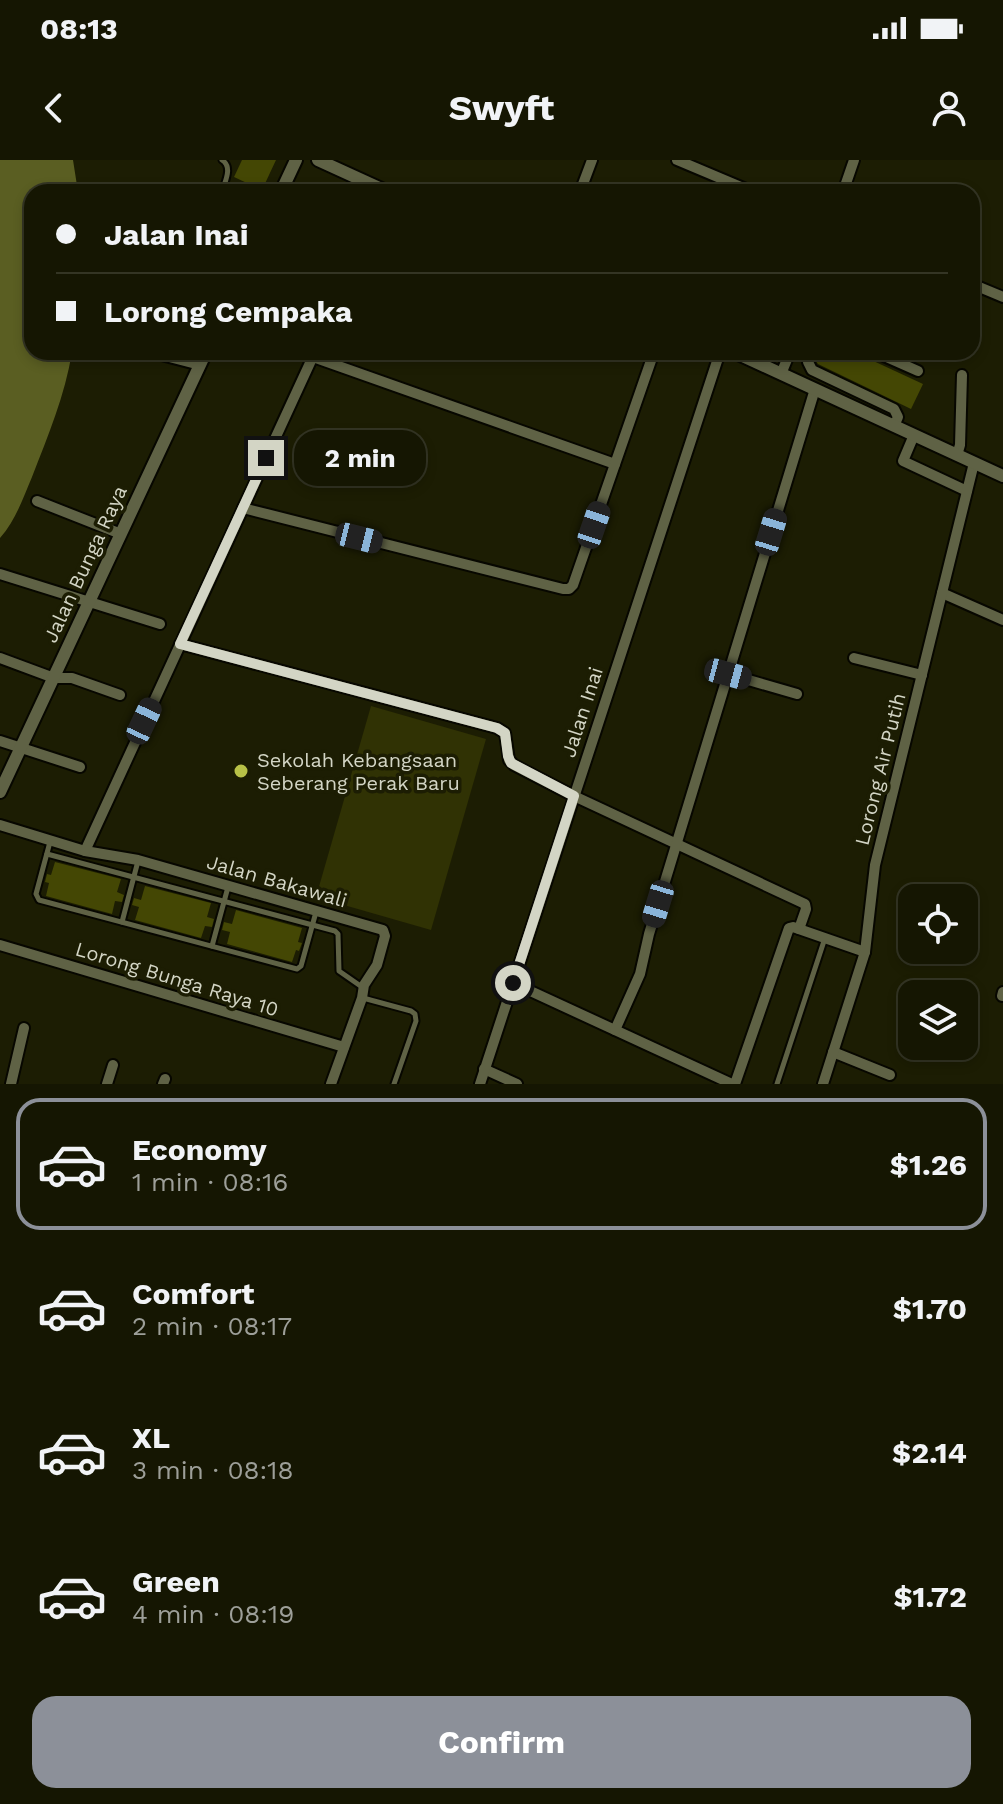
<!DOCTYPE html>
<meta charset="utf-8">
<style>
body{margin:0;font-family:"Work Sans",sans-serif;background:#1e1f0c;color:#f1f3f6;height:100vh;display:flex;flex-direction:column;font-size:30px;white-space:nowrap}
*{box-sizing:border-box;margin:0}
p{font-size:26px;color:#9d9f99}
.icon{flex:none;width:44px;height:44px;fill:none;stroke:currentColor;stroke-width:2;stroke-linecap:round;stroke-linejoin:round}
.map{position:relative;height:924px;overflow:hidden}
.sheet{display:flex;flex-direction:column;background:#151602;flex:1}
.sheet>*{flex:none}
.top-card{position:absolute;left:24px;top:24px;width:956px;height:176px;border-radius:24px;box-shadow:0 4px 12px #0003,0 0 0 2px #343524;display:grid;align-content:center;height:176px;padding:0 32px;background:#151602}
.fabs{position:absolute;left:898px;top:724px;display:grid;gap:16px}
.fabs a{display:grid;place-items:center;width:80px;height:80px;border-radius:16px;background:#151602;box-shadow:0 4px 12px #0003,0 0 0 2px #343524;font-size:40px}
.end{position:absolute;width:36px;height:36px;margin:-18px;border:10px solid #d3d5c5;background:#111;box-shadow:0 0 0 4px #111}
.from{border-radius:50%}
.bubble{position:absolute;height:56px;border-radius:24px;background:#151602;box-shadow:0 4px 12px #0003,0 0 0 2px #343524;font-size:26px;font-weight:700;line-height:56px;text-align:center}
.car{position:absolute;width:24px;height:48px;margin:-24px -12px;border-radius:10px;box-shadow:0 0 6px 2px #0007;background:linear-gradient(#222 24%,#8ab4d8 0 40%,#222 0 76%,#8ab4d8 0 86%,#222 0)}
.top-card b{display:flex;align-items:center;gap:28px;height:76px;font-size:30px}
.top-card b+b{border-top:2px solid #343524}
.top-card i{width:20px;height:20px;background:#f1f3f6}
ul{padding:14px 0 0;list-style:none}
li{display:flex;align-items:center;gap:24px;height:132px;margin:0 16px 12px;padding:0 16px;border:4px solid transparent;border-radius:24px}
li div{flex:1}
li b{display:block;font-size:30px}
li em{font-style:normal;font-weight:700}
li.active{border-color:#8c9099}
li>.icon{width:72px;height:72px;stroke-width:1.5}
.primary-button{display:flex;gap:16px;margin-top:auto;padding:16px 32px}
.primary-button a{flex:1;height:92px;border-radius:24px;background:#8c9099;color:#fff;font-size:32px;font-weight:700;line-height:92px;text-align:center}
.status{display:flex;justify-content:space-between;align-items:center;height:56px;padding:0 40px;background:#151602;direction:ltr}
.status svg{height:22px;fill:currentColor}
header{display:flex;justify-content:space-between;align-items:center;height:104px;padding:0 32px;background:#151602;font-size:36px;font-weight:700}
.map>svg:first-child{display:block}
</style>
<div class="status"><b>08:13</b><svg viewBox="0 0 49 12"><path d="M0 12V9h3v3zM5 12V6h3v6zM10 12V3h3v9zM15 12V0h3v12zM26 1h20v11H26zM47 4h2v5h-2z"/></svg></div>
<header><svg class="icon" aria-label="back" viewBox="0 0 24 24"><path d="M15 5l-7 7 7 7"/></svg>Swyft<svg class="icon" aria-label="person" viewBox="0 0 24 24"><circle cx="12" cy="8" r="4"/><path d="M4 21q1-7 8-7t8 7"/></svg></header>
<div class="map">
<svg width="1003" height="924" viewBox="0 0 1003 924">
<rect width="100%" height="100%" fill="#1c1d03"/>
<path fill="#303204" d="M371,546L486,579L431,770L316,737Z"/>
<path fill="#5a5e22" d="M0,0H73L78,32H32V192H72C65,235 48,276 32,317C23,338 16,360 0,378Z"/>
<g fill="#444704">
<path d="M242,0H276L262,30L234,17Z"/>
<path d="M819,192H854L923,224L911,249L818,204L816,201Z"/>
<path d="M55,702L121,719L117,732L124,735L122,742L115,741L112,754L46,736L49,723L45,722L47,714L51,715Z"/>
<path d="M145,726L211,743L207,757L214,759L212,767L205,766L201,778L135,760L139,747L132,745L134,738L141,740Z"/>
<path d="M236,750L302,768L298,782L302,783L299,791L296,790L292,802L227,784L230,772L222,770L224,762L232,764Z"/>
</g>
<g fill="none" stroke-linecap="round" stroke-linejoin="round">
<defs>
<g id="service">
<path d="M222,0C233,7 225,21 222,32"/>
<path d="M50,682L36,734L39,740L297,809L301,806L316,752"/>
<path d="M47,694L335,771L338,774L339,811L362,827"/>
<path d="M122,762L138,701"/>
<path d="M212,786L228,727"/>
<path d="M363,838L411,851L415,854L416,861L394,924"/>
<path d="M777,924L825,778"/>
</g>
<g id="minor">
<path d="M677,0L753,32"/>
<path d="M580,32L592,0"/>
<path d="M843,32L854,0"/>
<path d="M972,124L1003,137"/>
<path d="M150,192L200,205"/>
<path d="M810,192L808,202L812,210L894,249L898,257L894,266"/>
<path d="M875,192L918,211"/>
<path d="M313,197L615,304"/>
<path d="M781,214L790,192"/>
<path d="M914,275L903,301L967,331"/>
<path d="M957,295L960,285L962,215"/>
<path d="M37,341L121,374"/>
<path d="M243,348L563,429H569L573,425L654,192"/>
<path d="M0,414L160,464"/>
<path d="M942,433L1003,460"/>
<path d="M180,484L497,568L505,573L509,600L514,605L574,636L805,744L806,749L799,769"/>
<path d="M0,498L54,518H72L120,535"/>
<path d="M854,498L922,515"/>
<path d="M728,514L797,534"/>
<path d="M0,581L80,607"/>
<path d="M0,665L85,691L138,700L383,770L385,776L377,805L364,825L362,838L331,924"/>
<path d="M85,691L315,192"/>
<path d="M0,785L344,887"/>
<path d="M513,823L732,924"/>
<path d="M1002,836L1003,832"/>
<path d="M615,870L640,814L649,774L815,229"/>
<path d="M833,892L890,915"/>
<path d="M484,909L517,924"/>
<path d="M11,924L24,868"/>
<path d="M107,924L113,905"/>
<path d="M163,924L165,919"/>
<path d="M480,924L720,192"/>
<path d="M735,924L789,768L793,767L865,792"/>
<path d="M823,924L865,792L875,705L974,303"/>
</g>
<g id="tertiary">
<path d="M318,0L388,32"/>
<path d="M281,32L296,0"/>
<path d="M734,192L1003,316"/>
<path d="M0,632L206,192"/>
</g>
</defs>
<use href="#service" stroke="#070700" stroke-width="9"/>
<use href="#minor" stroke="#070700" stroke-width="14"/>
<use href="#tertiary" stroke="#070700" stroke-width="16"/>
<use href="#service" stroke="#5f6245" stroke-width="5"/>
<use href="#minor" stroke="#5f6245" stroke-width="10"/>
<use href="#tertiary" stroke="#5f6245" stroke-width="12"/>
</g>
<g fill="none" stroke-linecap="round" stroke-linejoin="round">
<path stroke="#d3d5c5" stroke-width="10" d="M266,298L180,484L497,568L505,573L508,596L511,603L574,636L513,823"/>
</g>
<circle fill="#b8c147" stroke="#1c1d03" stroke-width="3" cx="241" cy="611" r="8"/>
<g text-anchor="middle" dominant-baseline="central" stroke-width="7" stroke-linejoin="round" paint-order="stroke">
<g font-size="20" fill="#d3d5c5" stroke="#1c1d03">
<text transform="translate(85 404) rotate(-65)">Jalan Bunga Raya</text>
<text transform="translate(582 552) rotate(-72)">Jalan Inai</text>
<text transform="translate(880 609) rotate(-76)">Lorong Air Putih</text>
<text transform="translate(277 721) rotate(16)">Jalan Bakawali</text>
<text transform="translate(177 819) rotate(17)">Lorong Bunga Raya 10</text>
</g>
<g font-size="20" fill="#d3d5c5" stroke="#1c1d03" text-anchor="start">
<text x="257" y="600">Sekolah Kebangsaan<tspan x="257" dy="23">Seberang Perak Baru</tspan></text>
</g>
</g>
</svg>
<div class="fabs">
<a><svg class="icon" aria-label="locate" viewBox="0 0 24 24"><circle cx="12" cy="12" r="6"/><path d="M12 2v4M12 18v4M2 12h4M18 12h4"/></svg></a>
<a><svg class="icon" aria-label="layers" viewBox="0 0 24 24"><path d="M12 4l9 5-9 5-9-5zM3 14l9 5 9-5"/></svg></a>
</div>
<i class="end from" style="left:513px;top:823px"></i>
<i class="end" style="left:266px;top:298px"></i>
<div class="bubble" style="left:294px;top:270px;width:132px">2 min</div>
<i class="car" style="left:594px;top:365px;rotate:19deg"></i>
<i class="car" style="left:771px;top:372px;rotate:17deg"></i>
<i class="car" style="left:359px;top:378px;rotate:104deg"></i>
<i class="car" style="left:728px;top:514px;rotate:105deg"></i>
<i class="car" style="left:144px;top:561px;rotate:25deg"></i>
<i class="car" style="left:658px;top:744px;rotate:197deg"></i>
<div class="top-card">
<b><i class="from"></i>Jalan Inai</b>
<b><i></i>Lorong Cempaka</b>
</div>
</div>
<section class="sheet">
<ul>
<li class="active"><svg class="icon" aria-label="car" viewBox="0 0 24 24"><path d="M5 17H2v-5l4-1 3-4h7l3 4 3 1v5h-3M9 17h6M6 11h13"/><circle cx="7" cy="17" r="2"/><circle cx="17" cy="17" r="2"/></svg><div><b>Economy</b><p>1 min · 08:16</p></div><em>$1.26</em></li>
<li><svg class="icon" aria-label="car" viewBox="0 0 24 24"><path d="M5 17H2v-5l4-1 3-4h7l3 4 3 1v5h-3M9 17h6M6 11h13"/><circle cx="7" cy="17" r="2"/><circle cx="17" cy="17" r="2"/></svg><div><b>Comfort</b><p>2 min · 08:17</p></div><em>$1.70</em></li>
<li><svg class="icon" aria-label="car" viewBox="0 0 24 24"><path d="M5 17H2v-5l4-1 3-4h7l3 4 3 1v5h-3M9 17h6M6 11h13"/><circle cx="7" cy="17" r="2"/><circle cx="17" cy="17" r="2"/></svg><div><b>XL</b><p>3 min · 08:18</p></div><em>$2.14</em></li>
<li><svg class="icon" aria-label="car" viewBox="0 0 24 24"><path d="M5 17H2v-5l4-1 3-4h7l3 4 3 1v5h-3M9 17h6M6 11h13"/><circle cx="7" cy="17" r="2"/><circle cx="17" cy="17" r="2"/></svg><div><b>Green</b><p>4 min · 08:19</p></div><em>$1.72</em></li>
</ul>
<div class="primary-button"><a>Confirm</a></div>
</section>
